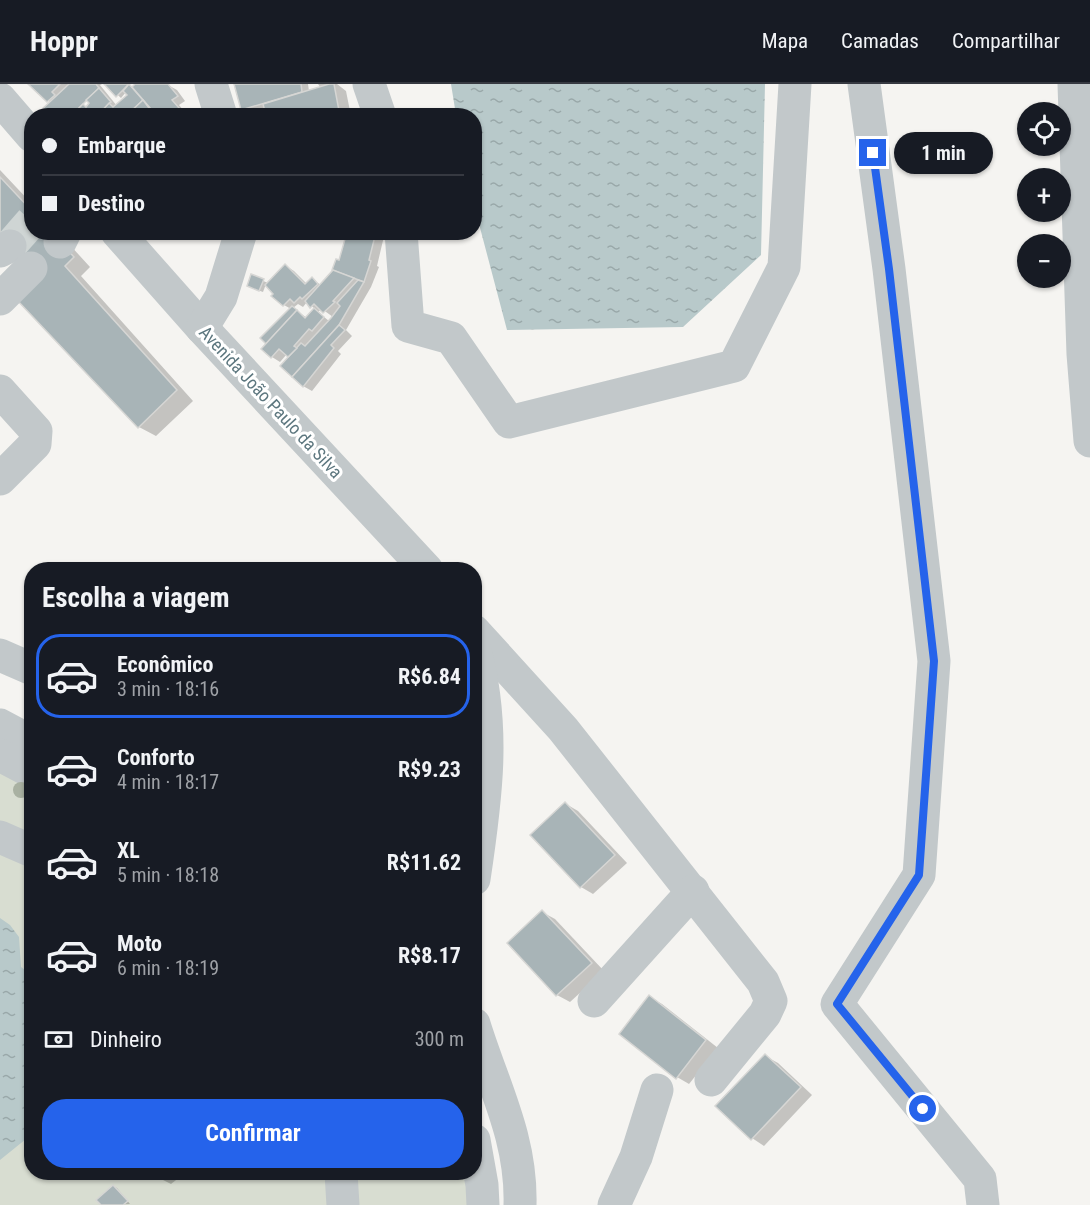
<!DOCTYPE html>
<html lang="pt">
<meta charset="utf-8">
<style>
body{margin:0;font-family:"Roboto Condensed",sans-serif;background:#242831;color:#f1f3f6;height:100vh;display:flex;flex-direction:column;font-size:22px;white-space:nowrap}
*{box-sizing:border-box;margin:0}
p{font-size:20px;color:#9ea1a6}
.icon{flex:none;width:33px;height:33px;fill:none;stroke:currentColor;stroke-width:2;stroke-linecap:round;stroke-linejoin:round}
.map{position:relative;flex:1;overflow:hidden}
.side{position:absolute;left:24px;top:478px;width:458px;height:618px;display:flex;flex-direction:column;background:#171b24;border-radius:24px;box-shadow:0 2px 4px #0004}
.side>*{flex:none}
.banner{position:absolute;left:24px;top:24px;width:458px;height:132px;border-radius:24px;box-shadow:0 2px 4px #0004;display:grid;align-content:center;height:132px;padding:0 18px;background:#171b24}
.controls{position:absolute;left:1017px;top:18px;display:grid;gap:12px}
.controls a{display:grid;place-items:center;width:54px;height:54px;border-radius:50%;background:#171b24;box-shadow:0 2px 4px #0004;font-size:30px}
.end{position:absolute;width:27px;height:27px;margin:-14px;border:8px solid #2563eb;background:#fff;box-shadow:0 0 0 3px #fff}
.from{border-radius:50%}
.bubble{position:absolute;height:42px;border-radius:21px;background:#171b24;box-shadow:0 2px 4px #0004;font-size:20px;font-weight:700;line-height:42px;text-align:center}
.banner b{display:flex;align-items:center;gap:21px;height:57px;font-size:22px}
.banner b+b{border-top:2px solid #363941}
.banner i{width:15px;height:15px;background:#f1f3f6}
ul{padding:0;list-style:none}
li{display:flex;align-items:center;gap:18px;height:84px;margin:0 12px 9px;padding:0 6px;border:3px solid transparent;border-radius:24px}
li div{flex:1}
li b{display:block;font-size:22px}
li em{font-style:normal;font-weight:700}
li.selected{border-color:#2563eb}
li>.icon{width:54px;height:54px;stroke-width:1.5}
h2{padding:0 18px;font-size:27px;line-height:72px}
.pay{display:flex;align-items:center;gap:15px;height:66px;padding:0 18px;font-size:22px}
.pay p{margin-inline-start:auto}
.action{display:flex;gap:12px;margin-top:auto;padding:12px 18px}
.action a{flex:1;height:69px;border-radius:24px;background:#2563eb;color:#fff;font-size:24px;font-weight:700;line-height:69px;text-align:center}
header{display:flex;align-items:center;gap:36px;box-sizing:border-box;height:84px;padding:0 30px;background:#171b24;border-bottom:2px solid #363941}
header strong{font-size:28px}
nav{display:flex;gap:33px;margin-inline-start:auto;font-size:21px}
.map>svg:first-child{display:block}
</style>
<header>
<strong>Hoppr</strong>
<nav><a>Mapa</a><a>Camadas</a><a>Compartilhar</a></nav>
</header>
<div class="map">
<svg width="1090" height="1121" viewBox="0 0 1090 1121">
<defs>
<pattern id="water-ripples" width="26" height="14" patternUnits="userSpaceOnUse" patternTransform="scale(1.5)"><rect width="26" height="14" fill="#b8c9ca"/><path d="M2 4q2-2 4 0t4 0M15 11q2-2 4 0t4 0" fill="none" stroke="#99a8a9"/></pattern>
</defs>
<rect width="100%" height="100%" fill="#f5f4f1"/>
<path fill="#d8ddd1" d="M0,658L31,676L32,1089H474V1020L489,1065L497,1121H0Z"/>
<g fill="url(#water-ripples)">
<path d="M451,0H765L761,171L683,243L507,246L474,121V32L456,31Z"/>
<path d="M0,834L10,841L19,853L21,883L32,891L31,1051L0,1076Z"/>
</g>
<g fill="#0003" fill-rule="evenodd">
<path d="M30,0H102L100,1L117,22L129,11L126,8L121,14L106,0H129L133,4L136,1H168L177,6L185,17L179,21L188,32H45L51,19ZM86,14L91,19L86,25L81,20Z"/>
<path d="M236,0H308L309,7L321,4L318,0H337L346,7L351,32H268L266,25L251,30L242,25Z"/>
<path d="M0,86L32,120V148H58L90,183L81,192L193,317L156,352L139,343L40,192L0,150Z"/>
<path d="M348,148H385L377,182L379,183L371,203L346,246L352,252L338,267L341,270L312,307L303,302L290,273L287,270L280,278L272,273L291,225L284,221L266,200L263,208L252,204V192L268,199L286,182L294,187L307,200L312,195L321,201L340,178ZM307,218L315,225L307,234L293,224L298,220L303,223ZM322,225L333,233L329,237L318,228Z"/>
<path d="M566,720L578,727L627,779L593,810L581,803Z"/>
<path d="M542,828L555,835L604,887L570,918L557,911L509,859Z"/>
<path d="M649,913L662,920L718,964L689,1000L677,993Z"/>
<path d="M765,972L778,979L812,1011L764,1062L752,1054Z"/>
<path d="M158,1089H185L171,1100L163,1096Z"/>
<path d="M113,1102L117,1104L130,1120L103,1121Z"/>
</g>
<g fill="#a8b4b7" stroke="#d6d6d4" stroke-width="1.5">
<path d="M28,0H60L52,8L55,11L47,18Z"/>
<path d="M69,0H96L99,4L71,32H43L39,28Z"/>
<path d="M104,0H129L116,13Z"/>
<path d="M129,0L143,16L126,32H97L109,19L113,23L127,11L123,7Z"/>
<path d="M135,0H168L178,12L172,16L186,32H157L132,3Z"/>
<path d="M234,0H301L302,8L241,26Z"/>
<path d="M329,0H334L340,32H266L263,20Z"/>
<path d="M99,4L111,18L109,19L97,32H71L83,20L86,23L89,19L86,16Z"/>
<path d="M143,16L155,32H126Z"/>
<path d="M0,93L32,127V148H51L74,173L65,182L177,306L138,344L16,215L38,192L0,152Z"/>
<path d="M347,148H376L369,176L371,177L364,198L332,186L336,175L339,176Z"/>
<path d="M285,180L305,200L312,193L318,200L302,215L300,213L294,219L290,215L283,222L271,212L273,210L265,201Z"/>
<path d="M333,186L354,194L333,217L335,218L323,229L314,220L310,224L305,217Z"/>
<path d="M251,190L264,195L259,207L247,202Z"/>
<path d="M358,196L364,198L339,241L292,293L280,282L301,259L305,262L331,234L340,222L337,219Z"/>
<path d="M292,222L297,226L266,260L260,254Z"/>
<path d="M314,224L324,233L312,247L309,245L294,262L297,264L288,273L279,265L271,274L261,265L297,226L305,234Z"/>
<path d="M339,241L345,246L331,261L334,264L303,303L292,293Z"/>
<path d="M565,718L615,771L580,804L530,751Z"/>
<path d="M542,826L592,879L556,912L507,859Z"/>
<path d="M649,911L706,956L676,995L619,950Z"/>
<path d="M765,970L801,1003L751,1056L715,1022Z"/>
<path d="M113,1101L128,1117L123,1121H101L96,1116Z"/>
</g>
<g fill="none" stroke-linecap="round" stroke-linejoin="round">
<path stroke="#cfd5d4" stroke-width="33" stroke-dasharray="33 16" stroke-linecap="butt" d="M10,162L32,137"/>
<g stroke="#c2c8ca" stroke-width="33">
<path d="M211,0L221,32"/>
<path d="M369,0L380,32"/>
<path d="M864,0L889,185L934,577L919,791L837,920L980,1095L983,1121"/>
<path d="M1074,0L1083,270L1090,357"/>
<path d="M0,15L32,52"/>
<path d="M117,148L202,244L427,486"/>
<path d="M401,148L408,242L451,254L509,338L734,282L784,183L795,0"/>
<path d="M60,158L65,148"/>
<path d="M0,167L10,162"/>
<path d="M0,215L31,184"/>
<path d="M202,244L221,213L241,148"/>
<path d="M0,307L36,347L35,360L0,395"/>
<path d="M474,547L563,645L763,898L771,917L765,930L711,996"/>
<path d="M474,563C496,642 486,715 474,795"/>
<path d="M0,571L32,585"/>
<path d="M0,641L32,658"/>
<path d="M0,671L32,688"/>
<path d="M0,753L32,767"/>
<path d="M594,917L693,807"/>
<path d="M474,940C493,1002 522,1054 520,1121"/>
<path d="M474,1056L482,1101L483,1121"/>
<path d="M341,1089L343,1121"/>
<path d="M614,1121L636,1073L657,1006"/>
</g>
</g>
<circle fill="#a9b1a2" cx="21" cy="706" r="8"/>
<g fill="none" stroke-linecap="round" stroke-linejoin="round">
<path stroke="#2563eb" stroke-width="8" d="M873,69L889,185L934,577L919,791L837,920L923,1025"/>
</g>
<g text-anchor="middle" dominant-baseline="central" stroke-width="6" stroke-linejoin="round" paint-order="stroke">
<g font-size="18" fill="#5d777f" stroke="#fff">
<text transform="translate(271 318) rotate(47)">Avenida João Paulo da Silva</text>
</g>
</g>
</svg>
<div class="controls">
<a><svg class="icon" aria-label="locate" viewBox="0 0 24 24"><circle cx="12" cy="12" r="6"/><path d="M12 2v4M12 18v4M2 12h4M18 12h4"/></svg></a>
<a>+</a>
<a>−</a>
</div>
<i class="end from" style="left:923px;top:1025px"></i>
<i class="end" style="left:873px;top:69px"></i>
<div class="bubble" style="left:894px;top:48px;width:99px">1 min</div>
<div class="banner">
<b><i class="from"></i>Embarque</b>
<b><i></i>Destino</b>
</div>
<section class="side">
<h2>Escolha a viagem</h2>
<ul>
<li class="selected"><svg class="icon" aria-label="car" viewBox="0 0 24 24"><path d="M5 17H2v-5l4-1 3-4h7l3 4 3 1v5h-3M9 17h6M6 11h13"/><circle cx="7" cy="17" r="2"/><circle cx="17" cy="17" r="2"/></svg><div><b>Econômico</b><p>3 min · 18:16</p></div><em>R$6.84</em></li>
<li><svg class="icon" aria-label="car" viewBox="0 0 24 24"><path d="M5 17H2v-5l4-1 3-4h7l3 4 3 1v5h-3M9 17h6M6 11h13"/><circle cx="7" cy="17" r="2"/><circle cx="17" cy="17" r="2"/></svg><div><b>Conforto</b><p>4 min · 18:17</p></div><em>R$9.23</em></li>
<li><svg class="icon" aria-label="car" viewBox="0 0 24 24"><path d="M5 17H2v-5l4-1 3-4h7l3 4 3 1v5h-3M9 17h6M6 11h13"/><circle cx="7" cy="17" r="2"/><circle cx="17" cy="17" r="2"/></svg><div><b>XL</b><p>5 min · 18:18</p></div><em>R$11.62</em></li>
<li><svg class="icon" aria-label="car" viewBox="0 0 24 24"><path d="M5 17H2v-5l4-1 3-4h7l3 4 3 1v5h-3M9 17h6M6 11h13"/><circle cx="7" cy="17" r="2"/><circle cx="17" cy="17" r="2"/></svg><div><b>Moto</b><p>6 min · 18:19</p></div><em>R$8.17</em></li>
</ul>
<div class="pay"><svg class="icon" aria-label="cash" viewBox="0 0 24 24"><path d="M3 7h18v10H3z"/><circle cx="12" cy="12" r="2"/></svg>Dinheiro<p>300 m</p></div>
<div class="action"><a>Confirmar</a></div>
</section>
</div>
